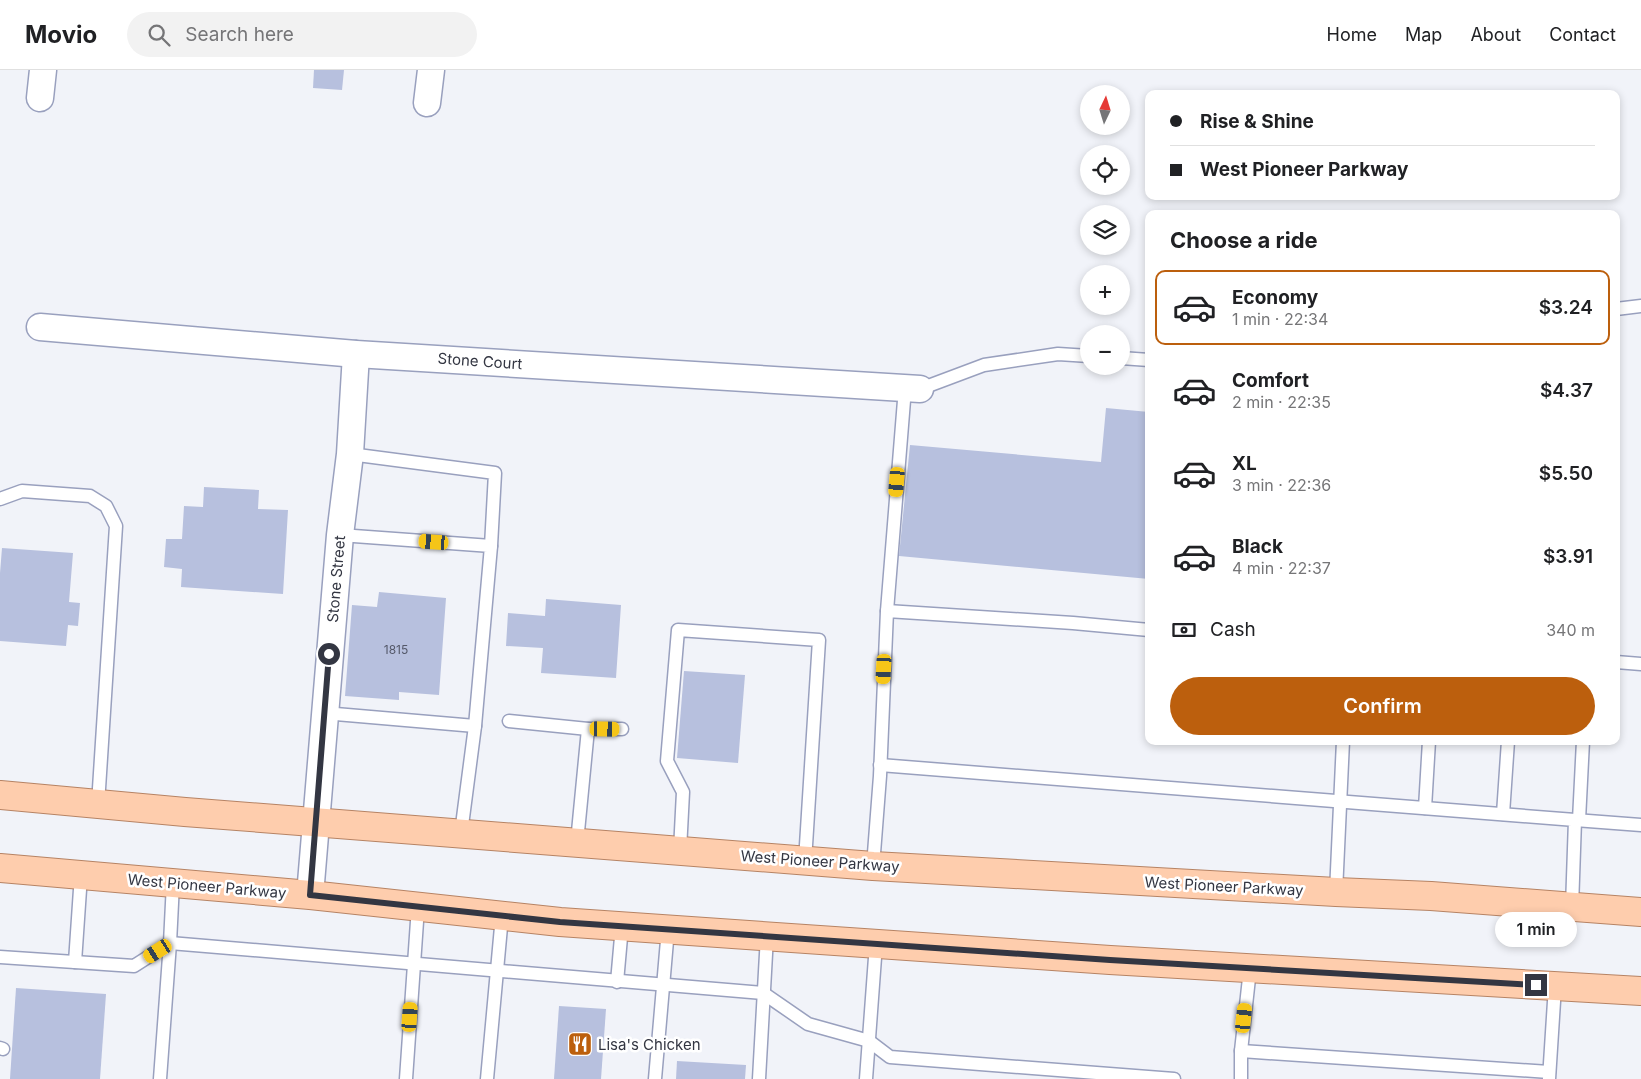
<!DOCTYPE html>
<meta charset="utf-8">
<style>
body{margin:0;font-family:Inter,sans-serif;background:#f2f2f2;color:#202124;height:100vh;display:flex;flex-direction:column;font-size:19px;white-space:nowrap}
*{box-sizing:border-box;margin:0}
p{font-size:16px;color:#757577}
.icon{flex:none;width:28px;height:28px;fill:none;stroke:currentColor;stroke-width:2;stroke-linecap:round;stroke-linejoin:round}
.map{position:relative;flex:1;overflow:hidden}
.details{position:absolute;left:1145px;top:140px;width:475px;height:535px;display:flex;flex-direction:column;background:#fff;border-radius:10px;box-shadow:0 2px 8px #0003}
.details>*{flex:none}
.hud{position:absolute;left:1145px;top:20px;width:475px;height:110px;border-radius:10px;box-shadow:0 2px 8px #0003;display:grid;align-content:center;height:110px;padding:0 25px;background:#fff}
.needle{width:32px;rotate:4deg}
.tools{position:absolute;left:1080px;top:15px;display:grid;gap:10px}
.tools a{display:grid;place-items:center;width:50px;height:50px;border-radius:50%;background:#fff;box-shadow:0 2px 8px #0003;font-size:25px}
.end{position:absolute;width:22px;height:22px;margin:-11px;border:6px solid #333642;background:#fff;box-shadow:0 0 0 2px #fff}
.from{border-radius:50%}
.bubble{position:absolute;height:35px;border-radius:18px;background:#fff;box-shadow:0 2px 8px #0003;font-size:16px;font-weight:600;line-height:35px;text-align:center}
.car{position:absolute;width:15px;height:30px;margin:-15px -8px;border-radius:6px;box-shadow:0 0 4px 1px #0007;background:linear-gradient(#f5c518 24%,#345 0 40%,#f5c518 0 76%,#345 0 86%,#f5c518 0)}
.hud b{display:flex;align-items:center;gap:18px;height:48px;font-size:19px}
.hud b+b{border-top:1px solid #e0e0e0}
.hud i{width:12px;height:12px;background:#202124}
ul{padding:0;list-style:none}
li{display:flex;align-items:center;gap:15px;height:75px;margin:0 10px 8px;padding:0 15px;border:2px solid transparent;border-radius:10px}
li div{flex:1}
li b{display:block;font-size:19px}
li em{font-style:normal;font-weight:600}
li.selected{border-color:#bc5f0d}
li>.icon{width:45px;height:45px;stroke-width:1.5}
h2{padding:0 25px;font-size:22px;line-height:60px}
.pay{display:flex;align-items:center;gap:12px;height:55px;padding:0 25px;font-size:19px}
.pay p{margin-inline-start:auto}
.cta{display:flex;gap:10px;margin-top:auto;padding:10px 25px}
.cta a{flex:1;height:58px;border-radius:30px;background:#bc5f0d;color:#fff;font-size:20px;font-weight:600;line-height:58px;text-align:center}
header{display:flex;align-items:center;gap:30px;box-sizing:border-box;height:70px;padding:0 25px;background:#fff;border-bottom:1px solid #e0e0e0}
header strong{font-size:24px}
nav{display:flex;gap:28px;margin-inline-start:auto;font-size:18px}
.search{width:350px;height:45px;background:#f2f2f2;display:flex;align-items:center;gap:12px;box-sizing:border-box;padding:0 18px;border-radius:28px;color:#757577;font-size:19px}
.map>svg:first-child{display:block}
</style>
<header>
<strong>Movio</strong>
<div class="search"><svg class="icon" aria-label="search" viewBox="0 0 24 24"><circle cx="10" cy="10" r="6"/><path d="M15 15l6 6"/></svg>Search here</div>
<nav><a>Home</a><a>Map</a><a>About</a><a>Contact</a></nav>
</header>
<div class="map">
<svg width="1641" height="1009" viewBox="0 0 1641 1009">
<rect width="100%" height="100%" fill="#f1f3f9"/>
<g fill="#b7c0de">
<path d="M314,0H344L342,20L313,18Z"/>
<path d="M1106,338L1149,342V509L899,486L910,375L1101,392Z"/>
<path d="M204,417L259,420L258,439L288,440L283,524L181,517L182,499L164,497L166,469H182L184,436L203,437Z"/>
<path d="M2,478L73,483L69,532L80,533L78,556L68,555L66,576L0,571V503Z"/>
<path d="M379,522L446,528L439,625L399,622V630L345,626L352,535L377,537Z"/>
<path d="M546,529L621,535L616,608L541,603L543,578L506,576L508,543L545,546Z"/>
<path d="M684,601L745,605L738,693L677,688Z"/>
<path d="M16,918L106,924L100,1009H10Z"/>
<path d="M559,936L606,939L601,1009H554Z"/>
<path d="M677,991L746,995L745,1009H676Z"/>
</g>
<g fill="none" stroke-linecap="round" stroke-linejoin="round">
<defs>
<g id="service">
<path d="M1616,239L1641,236"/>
<path d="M1121,288L1149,290"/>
<path d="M920,319L984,295L1058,284L1089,286"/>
<path d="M350,384L495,403L491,476"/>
<path d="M0,429L22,421L90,426L106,436L116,456L98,734"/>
<path d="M340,465L491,476L475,656L461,763"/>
<path d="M887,541L905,318"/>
<path d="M1616,592L1641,594"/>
<path d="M324,643L475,656"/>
<path d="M509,651L588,659"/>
<path d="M880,695L1575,750L1572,837"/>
<path d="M1425,738L1429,671"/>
<path d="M1503,744L1508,671"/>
<path d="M1575,750L1641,755"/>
<path d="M1579,750L1583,671"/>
<path d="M577,772L588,659H622"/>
<path d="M680,780L683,722L667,691L678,560L819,570L805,791"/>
<path d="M873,796L880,706L887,541L1073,553L1149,560"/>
<path d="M1336,822L1343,671"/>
<path d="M0,887L134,896L170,873L763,923L808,954L869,971L890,987L1174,1009"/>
<path d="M75,892L81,805"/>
<path d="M617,912L622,856"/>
<path d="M0,978L3,979"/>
<path d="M1241,981L1549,1002"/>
<path d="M160,1009L170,873L173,813"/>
<path d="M406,1009L418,837"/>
<path d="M487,1009L502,846"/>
<path d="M655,1009L668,859"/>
<path d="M759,1009L767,866"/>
<path d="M866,1009L876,874"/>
<path d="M1241,1009V981L1250,899"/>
<path d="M1549,1009L1555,916"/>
</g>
<g id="minor">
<path d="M40,28L43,0"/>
<path d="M427,33L431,0"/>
<path d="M40,257L356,284L920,319"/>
<path d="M310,825L340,465L350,384L356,284"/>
</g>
<g id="primary">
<path d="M0,725L185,742L873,796L1336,822L1431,826L1641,842"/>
<path d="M0,798L310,825L560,852L1110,890L1641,921"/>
</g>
</defs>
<use href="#service" stroke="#99a0be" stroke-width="15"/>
<use href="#minor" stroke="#99a0be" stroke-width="29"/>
<use href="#primary" stroke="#b68364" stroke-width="30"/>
<use href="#service" stroke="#fff" stroke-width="12"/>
<use href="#minor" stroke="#fff" stroke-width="26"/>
<use href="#primary" stroke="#fecdad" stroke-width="28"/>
</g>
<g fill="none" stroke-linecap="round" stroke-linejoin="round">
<path stroke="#333642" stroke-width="6" d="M329,584L310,825L560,852L1110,890L1536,915"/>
</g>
<defs>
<symbol id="restaurant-square" viewBox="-11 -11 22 22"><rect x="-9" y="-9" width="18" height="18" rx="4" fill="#bc5f0d" stroke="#fff"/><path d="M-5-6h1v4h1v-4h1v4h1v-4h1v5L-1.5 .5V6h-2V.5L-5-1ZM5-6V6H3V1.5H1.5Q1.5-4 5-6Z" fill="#fff"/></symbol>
</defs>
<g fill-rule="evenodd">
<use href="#restaurant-square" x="566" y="960" width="28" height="28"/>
</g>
<g text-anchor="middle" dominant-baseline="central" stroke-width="5" stroke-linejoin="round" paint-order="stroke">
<g font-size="12" fill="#545869">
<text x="396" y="579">1815</text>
</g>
<g font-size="15" fill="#333642" stroke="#fff">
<text transform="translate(480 291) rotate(4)">Stone Court</text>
<text transform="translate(336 509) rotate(-85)">Stone Street</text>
<text transform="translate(820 791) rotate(4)">West Pioneer Parkway</text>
<text transform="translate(207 816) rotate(5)">West Pioneer Parkway</text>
<text transform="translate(1224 816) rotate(3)">West Pioneer Parkway</text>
</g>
<g font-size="15" fill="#333642" stroke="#fff" text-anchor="start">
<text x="598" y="974">Lisa's Chicken</text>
</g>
</g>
</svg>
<div class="tools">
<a><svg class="needle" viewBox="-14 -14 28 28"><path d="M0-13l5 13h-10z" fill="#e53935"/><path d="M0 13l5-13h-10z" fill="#757577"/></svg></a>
<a><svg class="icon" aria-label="locate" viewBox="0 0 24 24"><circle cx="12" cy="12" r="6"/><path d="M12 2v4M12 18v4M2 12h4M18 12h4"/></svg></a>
<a><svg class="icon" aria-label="layers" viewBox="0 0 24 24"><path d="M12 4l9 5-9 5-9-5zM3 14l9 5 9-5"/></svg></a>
<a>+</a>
<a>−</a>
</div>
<i class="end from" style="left:329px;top:584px"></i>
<i class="end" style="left:1536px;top:915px"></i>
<div class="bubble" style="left:1495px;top:842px;width:82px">1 min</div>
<i class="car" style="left:897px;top:412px;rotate:185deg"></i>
<i class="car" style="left:434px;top:472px;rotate:274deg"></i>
<i class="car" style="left:884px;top:599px;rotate:183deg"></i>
<i class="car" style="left:605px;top:659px;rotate:91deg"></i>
<i class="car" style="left:158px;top:881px;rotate:238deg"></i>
<i class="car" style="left:410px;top:947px;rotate:4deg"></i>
<i class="car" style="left:1244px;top:948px;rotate:6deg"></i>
<div class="hud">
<b><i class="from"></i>Rise &amp; Shine</b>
<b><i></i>West Pioneer Parkway</b>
</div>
<section class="details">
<h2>Choose a ride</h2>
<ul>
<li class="selected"><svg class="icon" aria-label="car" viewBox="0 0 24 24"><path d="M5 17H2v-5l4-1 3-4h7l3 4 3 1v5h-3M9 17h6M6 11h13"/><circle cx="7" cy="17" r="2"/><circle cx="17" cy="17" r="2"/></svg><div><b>Economy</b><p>1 min · 22:34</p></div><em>$3.24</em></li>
<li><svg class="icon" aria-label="car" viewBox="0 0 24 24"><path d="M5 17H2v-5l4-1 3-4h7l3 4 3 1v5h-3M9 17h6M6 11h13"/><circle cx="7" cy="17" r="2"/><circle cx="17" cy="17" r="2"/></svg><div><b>Comfort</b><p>2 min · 22:35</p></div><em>$4.37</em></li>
<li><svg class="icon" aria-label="car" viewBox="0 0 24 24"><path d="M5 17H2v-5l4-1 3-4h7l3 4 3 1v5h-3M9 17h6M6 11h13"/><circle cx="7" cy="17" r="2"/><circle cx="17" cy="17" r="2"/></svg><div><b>XL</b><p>3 min · 22:36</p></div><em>$5.50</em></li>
<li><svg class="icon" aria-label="car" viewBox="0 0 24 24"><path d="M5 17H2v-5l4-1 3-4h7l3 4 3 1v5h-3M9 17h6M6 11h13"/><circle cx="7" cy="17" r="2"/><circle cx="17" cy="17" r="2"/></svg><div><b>Black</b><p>4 min · 22:37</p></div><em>$3.91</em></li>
</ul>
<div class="pay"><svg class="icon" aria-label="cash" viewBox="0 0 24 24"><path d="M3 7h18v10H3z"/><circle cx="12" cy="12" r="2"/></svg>Cash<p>340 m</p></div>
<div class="cta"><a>Confirm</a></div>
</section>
</div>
